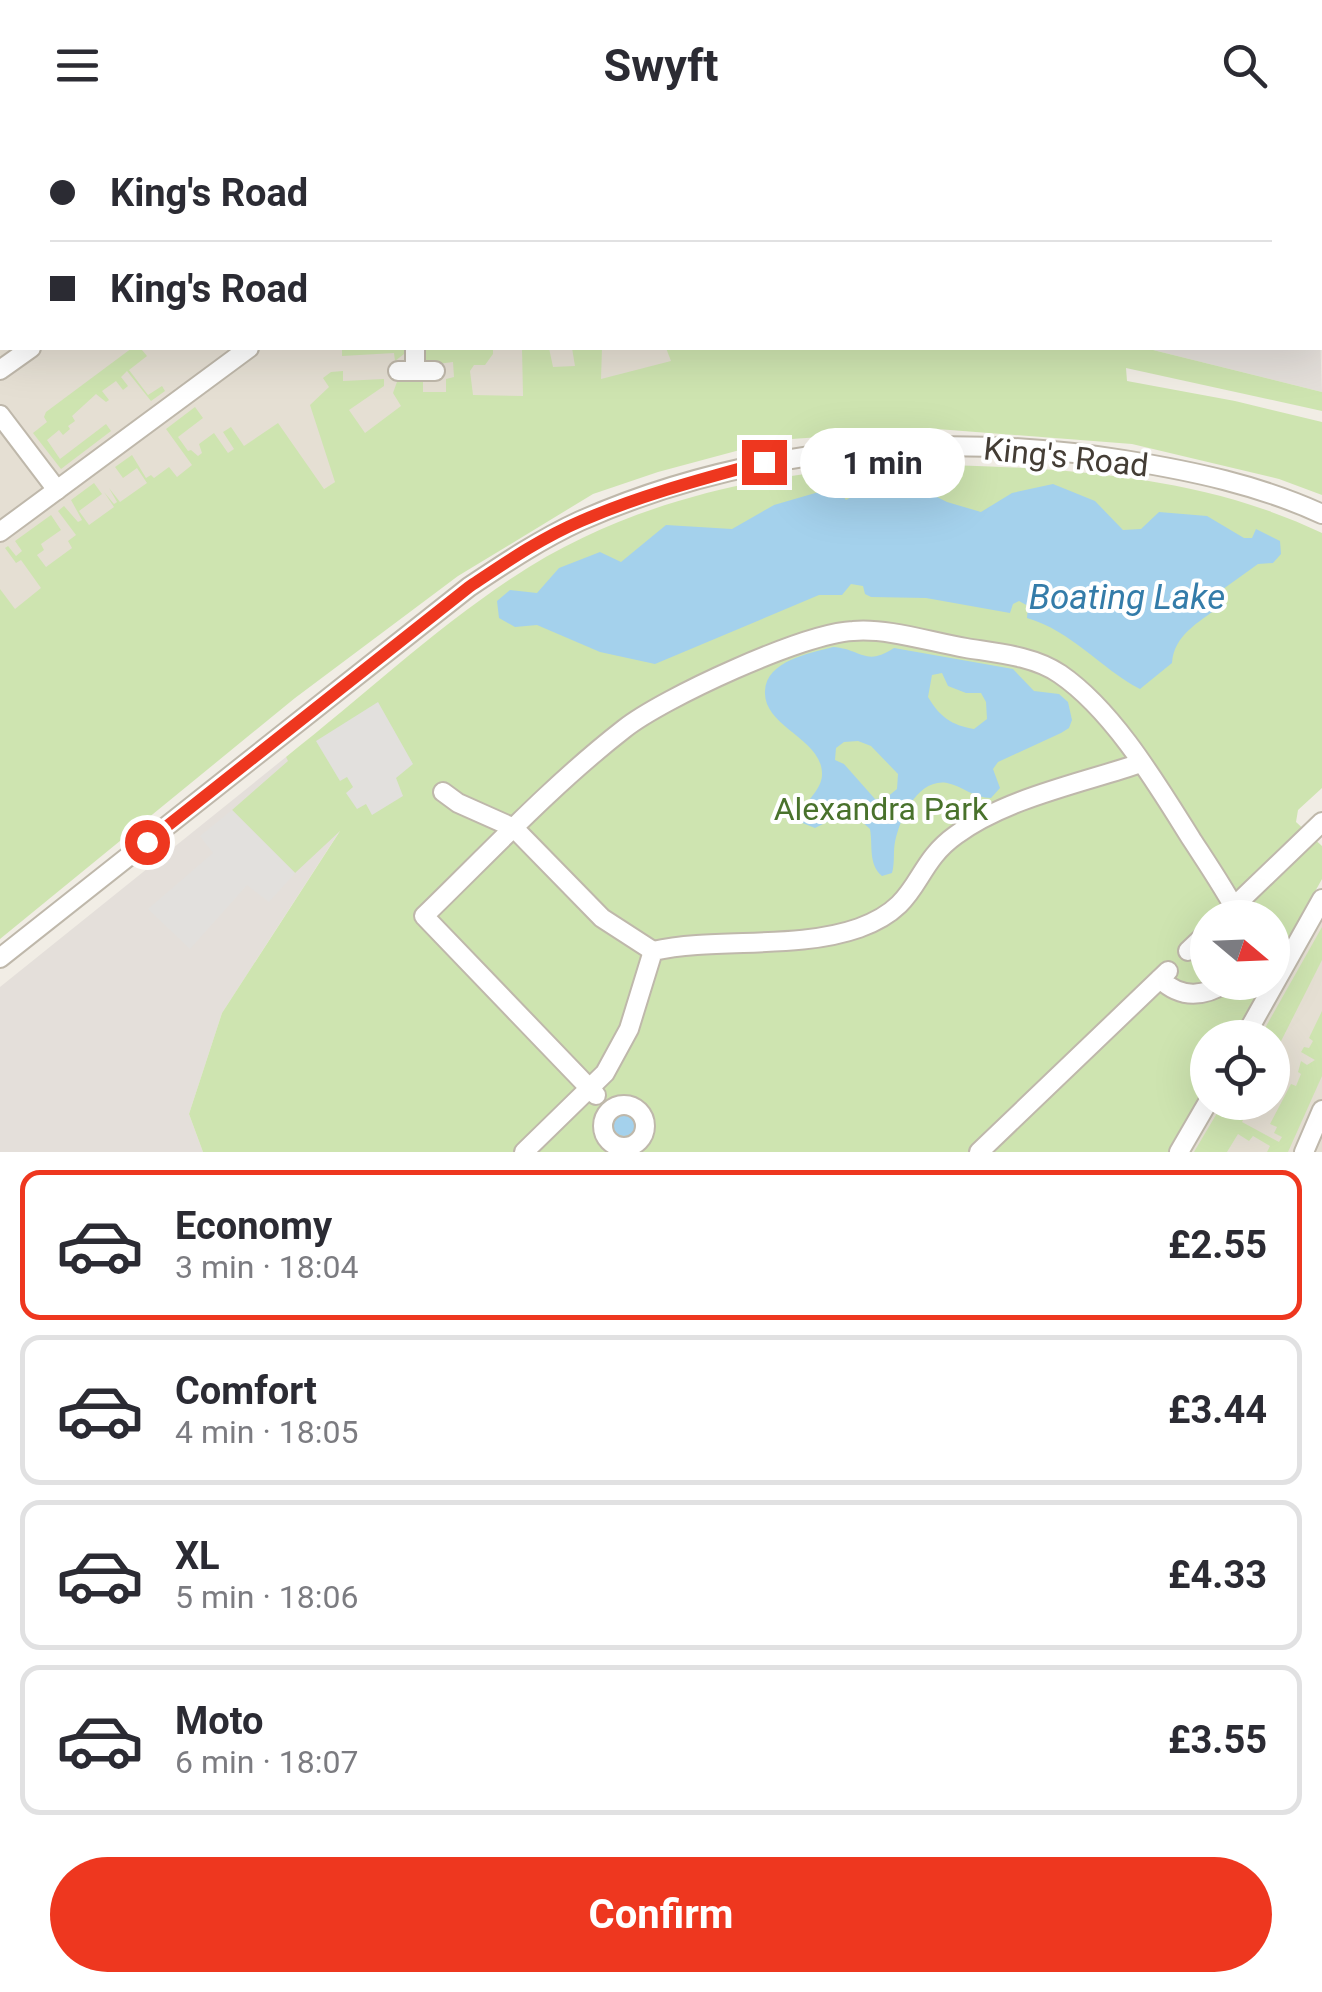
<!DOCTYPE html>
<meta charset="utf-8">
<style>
body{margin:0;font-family:Roboto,sans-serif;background:#f2f2f3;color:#2b2b33;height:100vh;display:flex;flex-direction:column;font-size:38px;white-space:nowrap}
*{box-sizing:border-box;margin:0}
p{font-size:32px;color:#7c7c81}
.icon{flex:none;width:55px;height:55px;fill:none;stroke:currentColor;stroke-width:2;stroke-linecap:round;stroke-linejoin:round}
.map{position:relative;height:1022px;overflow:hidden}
.panel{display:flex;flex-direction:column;background:#fff;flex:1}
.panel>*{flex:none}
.banner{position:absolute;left:0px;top:0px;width:1322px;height:220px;box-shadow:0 10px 40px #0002;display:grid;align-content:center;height:220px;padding:0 50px;background:#fff}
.needle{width:65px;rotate:109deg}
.tools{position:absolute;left:1190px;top:770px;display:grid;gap:20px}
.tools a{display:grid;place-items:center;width:100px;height:100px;border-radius:50%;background:#fff;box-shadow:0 10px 40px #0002;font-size:50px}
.end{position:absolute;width:45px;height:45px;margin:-22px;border:12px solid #ee371f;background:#fff;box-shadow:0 0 0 5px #fff}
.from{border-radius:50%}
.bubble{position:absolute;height:70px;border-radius:35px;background:#fff;box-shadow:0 10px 40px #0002;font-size:32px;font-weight:700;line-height:70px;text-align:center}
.banner b{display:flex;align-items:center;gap:35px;height:95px;font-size:38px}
.banner b+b{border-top:2px solid #e1e1e2}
.banner i{width:25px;height:25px;background:#2b2b33}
ul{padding:18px 0 0;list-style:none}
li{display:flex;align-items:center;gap:30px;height:150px;margin:0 20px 15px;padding:0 30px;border:5px solid #e1e1e2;border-radius:20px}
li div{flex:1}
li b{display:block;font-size:38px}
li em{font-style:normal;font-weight:700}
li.current{border-color:#ee371f}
li>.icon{width:90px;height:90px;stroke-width:1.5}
.primary-button{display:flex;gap:20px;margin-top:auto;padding:20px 50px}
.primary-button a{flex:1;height:115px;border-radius:60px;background:#ee371f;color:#fff;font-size:40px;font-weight:700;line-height:115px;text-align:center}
header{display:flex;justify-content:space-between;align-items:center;height:130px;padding:0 50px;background:#fff;font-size:45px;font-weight:700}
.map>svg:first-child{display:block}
</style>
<header><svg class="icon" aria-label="menu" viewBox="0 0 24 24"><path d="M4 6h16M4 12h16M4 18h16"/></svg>Swyft<svg class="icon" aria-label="search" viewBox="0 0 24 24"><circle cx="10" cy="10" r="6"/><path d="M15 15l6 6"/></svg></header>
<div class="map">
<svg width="1322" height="1022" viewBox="0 0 1322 1022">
<rect width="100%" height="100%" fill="#f1ede5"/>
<g fill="#e5dfd3">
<path d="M0,0L718,2H2V218H731L600,250L347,345L260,398L0,590Z"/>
<path d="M1306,777L1322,784V1022H1169L1207,954L1208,972H1272V908L1233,907L1264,853L1272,852L1273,837Z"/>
</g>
<g fill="#e4dfda">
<path d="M741,0H1322V104L1320,2Z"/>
<path d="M1320,207L1322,262L1145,218H1320Z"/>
<path d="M286,627L343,696L222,883L189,984L203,1022H0V857Z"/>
</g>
<g fill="#cee4b0">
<path d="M132,218H145L142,220L147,226L129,240L148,265L162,256L165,261L151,271L127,241L121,247L128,256L123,260L116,251L102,261L109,270L106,272L96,264L72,286L75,291L68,296L70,299L63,305L59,300L47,310L60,329L106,294L111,301L61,339L33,303L47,292L44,287L46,282Z"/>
<path d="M342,218H404V224L395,231L394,223L342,226Z"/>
<path d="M423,218H493V224L485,235H474L470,241L473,265L523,266L522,218H549L553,237L575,236L572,218H602L601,249L671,231L666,218H1145L1322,262V281L1126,238L1127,251L1235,271L1322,292V365L1279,349L1132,314L937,299L777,310L658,342L593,364L458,446L295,568L0,809V459L15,479L41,458L21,430L16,433L5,418L8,416L16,426L22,421L15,411L51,385L61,400L41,414L44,420L37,425L46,437L72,418L68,411L76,405L58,381L64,376L78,392L82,390L71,370L94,353L102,364L79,381L89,395L114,377L104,362L114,374L117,372L109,358L120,372L147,353L137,338L123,348L115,337L132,325L146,348L151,345L154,348L169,337L177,347L192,335L166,299L195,277L203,288L178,307L188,321L191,320L198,326L202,323L199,314L214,303L228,323L234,319L223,302L231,297L244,316L278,293L324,359L335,352L310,275L329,257L323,248L331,242L343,241V251L384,249V256L349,280L365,303L401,276L393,263L398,249H423V262H446V249L454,247L453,232L429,235L423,227Z"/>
<path d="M908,334C1047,337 1195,342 1322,403V658L1298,680L1296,692L1322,716V749L1273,837L1272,788H1208V852L1264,853L1233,907L1208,908L1207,954L1169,1022H203L189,984L222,883L340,701L295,743L232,680L288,631L286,627C361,568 432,501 512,448C630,369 769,342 908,334Z"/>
<path d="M1322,797V830L1273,927L1272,908L1260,907Z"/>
<path d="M1322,881V946L1288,1022H1267L1270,1016L1253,1006L1249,1011L1238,1004L1227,1022H1194L1223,973H1252L1242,992L1279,1012L1282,1007L1274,1003L1277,997L1270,994L1291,954L1296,956L1301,944L1298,942L1301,931L1307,935L1315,930L1301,922L1304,917L1309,918L1313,911L1309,908Z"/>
</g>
<g fill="#e2e0dd">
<path d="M378,572L413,634L396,648L403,666L372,685L366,674L357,679L346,663L353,657L347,647L340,651L316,611Z"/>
<path d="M232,680L295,743L269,772L247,755L190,819L148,779L213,723L200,706Z"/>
</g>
<g fill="#a4d1ec" fill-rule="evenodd">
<path d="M1053,354L1095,371L1123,400L1141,399L1159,382L1207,386L1244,408H1252L1256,399L1280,411L1281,424L1273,433L1258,434L1212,467L1219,477C1198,493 1174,505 1172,533L1140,559C1100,538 1072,501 1027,488L1028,476L1019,471L1013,474L1010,483L926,468L871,467L865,464L863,456L851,454L842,465H819L655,534L600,522L537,495L515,497L499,488L497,471L510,460L537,463L559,438L600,422L621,432L666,395L732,399L774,375L836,357L846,370L861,362L919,358L947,372L981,382L1012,363Z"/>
<path d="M833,517C862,519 865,537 894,518L1013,539L1034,561L1059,564L1068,572L1072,590L1069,598L1061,603L998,632L993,639L1000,658L991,668C974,668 962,656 947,653C918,648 900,688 895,712C893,722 895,733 892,743L882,746C868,734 873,716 870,699L859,689L841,685L815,698L800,692L799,683C807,671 823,658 822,643C821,608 763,597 765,561C766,531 810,523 833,517ZM942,543L948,556L966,563H981L986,572L987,589L974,599C951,595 940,587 928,567L932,545ZM858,611L871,616L898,644L897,659L886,668L875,669L844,634L835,630L836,618L844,612Z"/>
<circle cx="624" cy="995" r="11"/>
</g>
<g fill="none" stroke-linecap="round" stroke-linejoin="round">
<defs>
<g id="minor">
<path d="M88,0V2"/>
<path d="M457,0V2"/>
<path d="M594,0L595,2"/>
<path d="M729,0L730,2"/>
<path d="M326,2L335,0"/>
<path d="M1072,2L1080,0"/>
<path d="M1320,116L1322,118"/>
<path d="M415,218V240"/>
<path d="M0,240L31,218"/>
<path d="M398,241H435"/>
<path d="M0,285L57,360"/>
<path d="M0,402L249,218"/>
<path d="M443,662L458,673L514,698L602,788L653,821"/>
<path d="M1222,788L1322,692"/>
<path d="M1188,821L1208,802"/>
<path d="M0,828L469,457C505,433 541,409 580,391C750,316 942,301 1124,330C1192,341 1259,355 1322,384"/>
<path d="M1160,849C1181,869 1204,867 1228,852"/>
<path d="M1244,908L1322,769"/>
<path d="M596,965L424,786C489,723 552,655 624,599C663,568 804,503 853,501C889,498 930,512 966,518C997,523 1034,526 1060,544C1114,581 1158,656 1192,710C1209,736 1226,761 1240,788"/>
<circle cx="624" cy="996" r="21"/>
<path d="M524,1022L605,943L629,899L653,821C717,807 797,820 859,798C923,775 911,737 956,705C1006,668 1082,653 1141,633"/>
<path d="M979,1022L1168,841"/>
<path d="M1179,1022L1208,972"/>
<path d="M1304,1022L1322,980"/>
</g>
</defs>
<use href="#minor" stroke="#bfb8ab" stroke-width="22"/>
<use href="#minor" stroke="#fff" stroke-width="18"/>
</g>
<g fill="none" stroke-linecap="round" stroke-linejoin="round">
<path stroke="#ee371f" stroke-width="12" d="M147,712L469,457C505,433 541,408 581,391C641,365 702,349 764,332"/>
</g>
<g text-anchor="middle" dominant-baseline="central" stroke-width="8" stroke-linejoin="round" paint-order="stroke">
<g font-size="32" fill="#443d35" stroke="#fff">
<text transform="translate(1066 327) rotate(6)">King's Road</text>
</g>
<g font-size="32" fill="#49722c" stroke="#fff">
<text x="881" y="679">Alexandra Park</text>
</g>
<g font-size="35" font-style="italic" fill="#347ca9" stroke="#fff">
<text x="1127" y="467">Boating Lake</text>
</g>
</g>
</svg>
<div class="tools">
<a><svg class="needle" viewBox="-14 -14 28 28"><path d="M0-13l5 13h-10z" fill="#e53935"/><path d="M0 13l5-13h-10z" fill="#7c7c81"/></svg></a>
<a><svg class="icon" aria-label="locate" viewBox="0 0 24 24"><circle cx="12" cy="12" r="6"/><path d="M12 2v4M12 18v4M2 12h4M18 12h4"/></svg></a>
</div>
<i class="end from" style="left:147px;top:712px"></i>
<i class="end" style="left:764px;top:332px"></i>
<div class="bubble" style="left:800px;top:298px;width:165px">1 min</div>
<div class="banner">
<b><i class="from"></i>King's Road</b>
<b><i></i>King's Road</b>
</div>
</div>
<section class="panel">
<ul>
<li class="current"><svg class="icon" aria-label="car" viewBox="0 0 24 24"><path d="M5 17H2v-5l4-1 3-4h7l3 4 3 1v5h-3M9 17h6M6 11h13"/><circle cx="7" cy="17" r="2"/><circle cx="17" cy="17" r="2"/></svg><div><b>Economy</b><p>3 min · 18:04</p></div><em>£2.55</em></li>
<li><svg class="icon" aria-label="car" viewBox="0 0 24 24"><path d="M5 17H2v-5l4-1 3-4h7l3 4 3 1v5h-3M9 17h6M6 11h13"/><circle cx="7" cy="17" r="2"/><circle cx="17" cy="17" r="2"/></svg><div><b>Comfort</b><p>4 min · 18:05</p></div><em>£3.44</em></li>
<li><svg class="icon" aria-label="car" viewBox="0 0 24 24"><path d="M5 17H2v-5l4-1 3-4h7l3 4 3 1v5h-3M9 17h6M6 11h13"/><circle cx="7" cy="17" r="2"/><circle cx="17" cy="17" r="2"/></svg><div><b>XL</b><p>5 min · 18:06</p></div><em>£4.33</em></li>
<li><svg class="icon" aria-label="car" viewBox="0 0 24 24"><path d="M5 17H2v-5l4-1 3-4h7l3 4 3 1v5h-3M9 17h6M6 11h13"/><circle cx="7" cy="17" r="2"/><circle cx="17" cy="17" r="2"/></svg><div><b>Moto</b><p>6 min · 18:07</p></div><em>£3.55</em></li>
</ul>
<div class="primary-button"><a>Confirm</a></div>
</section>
